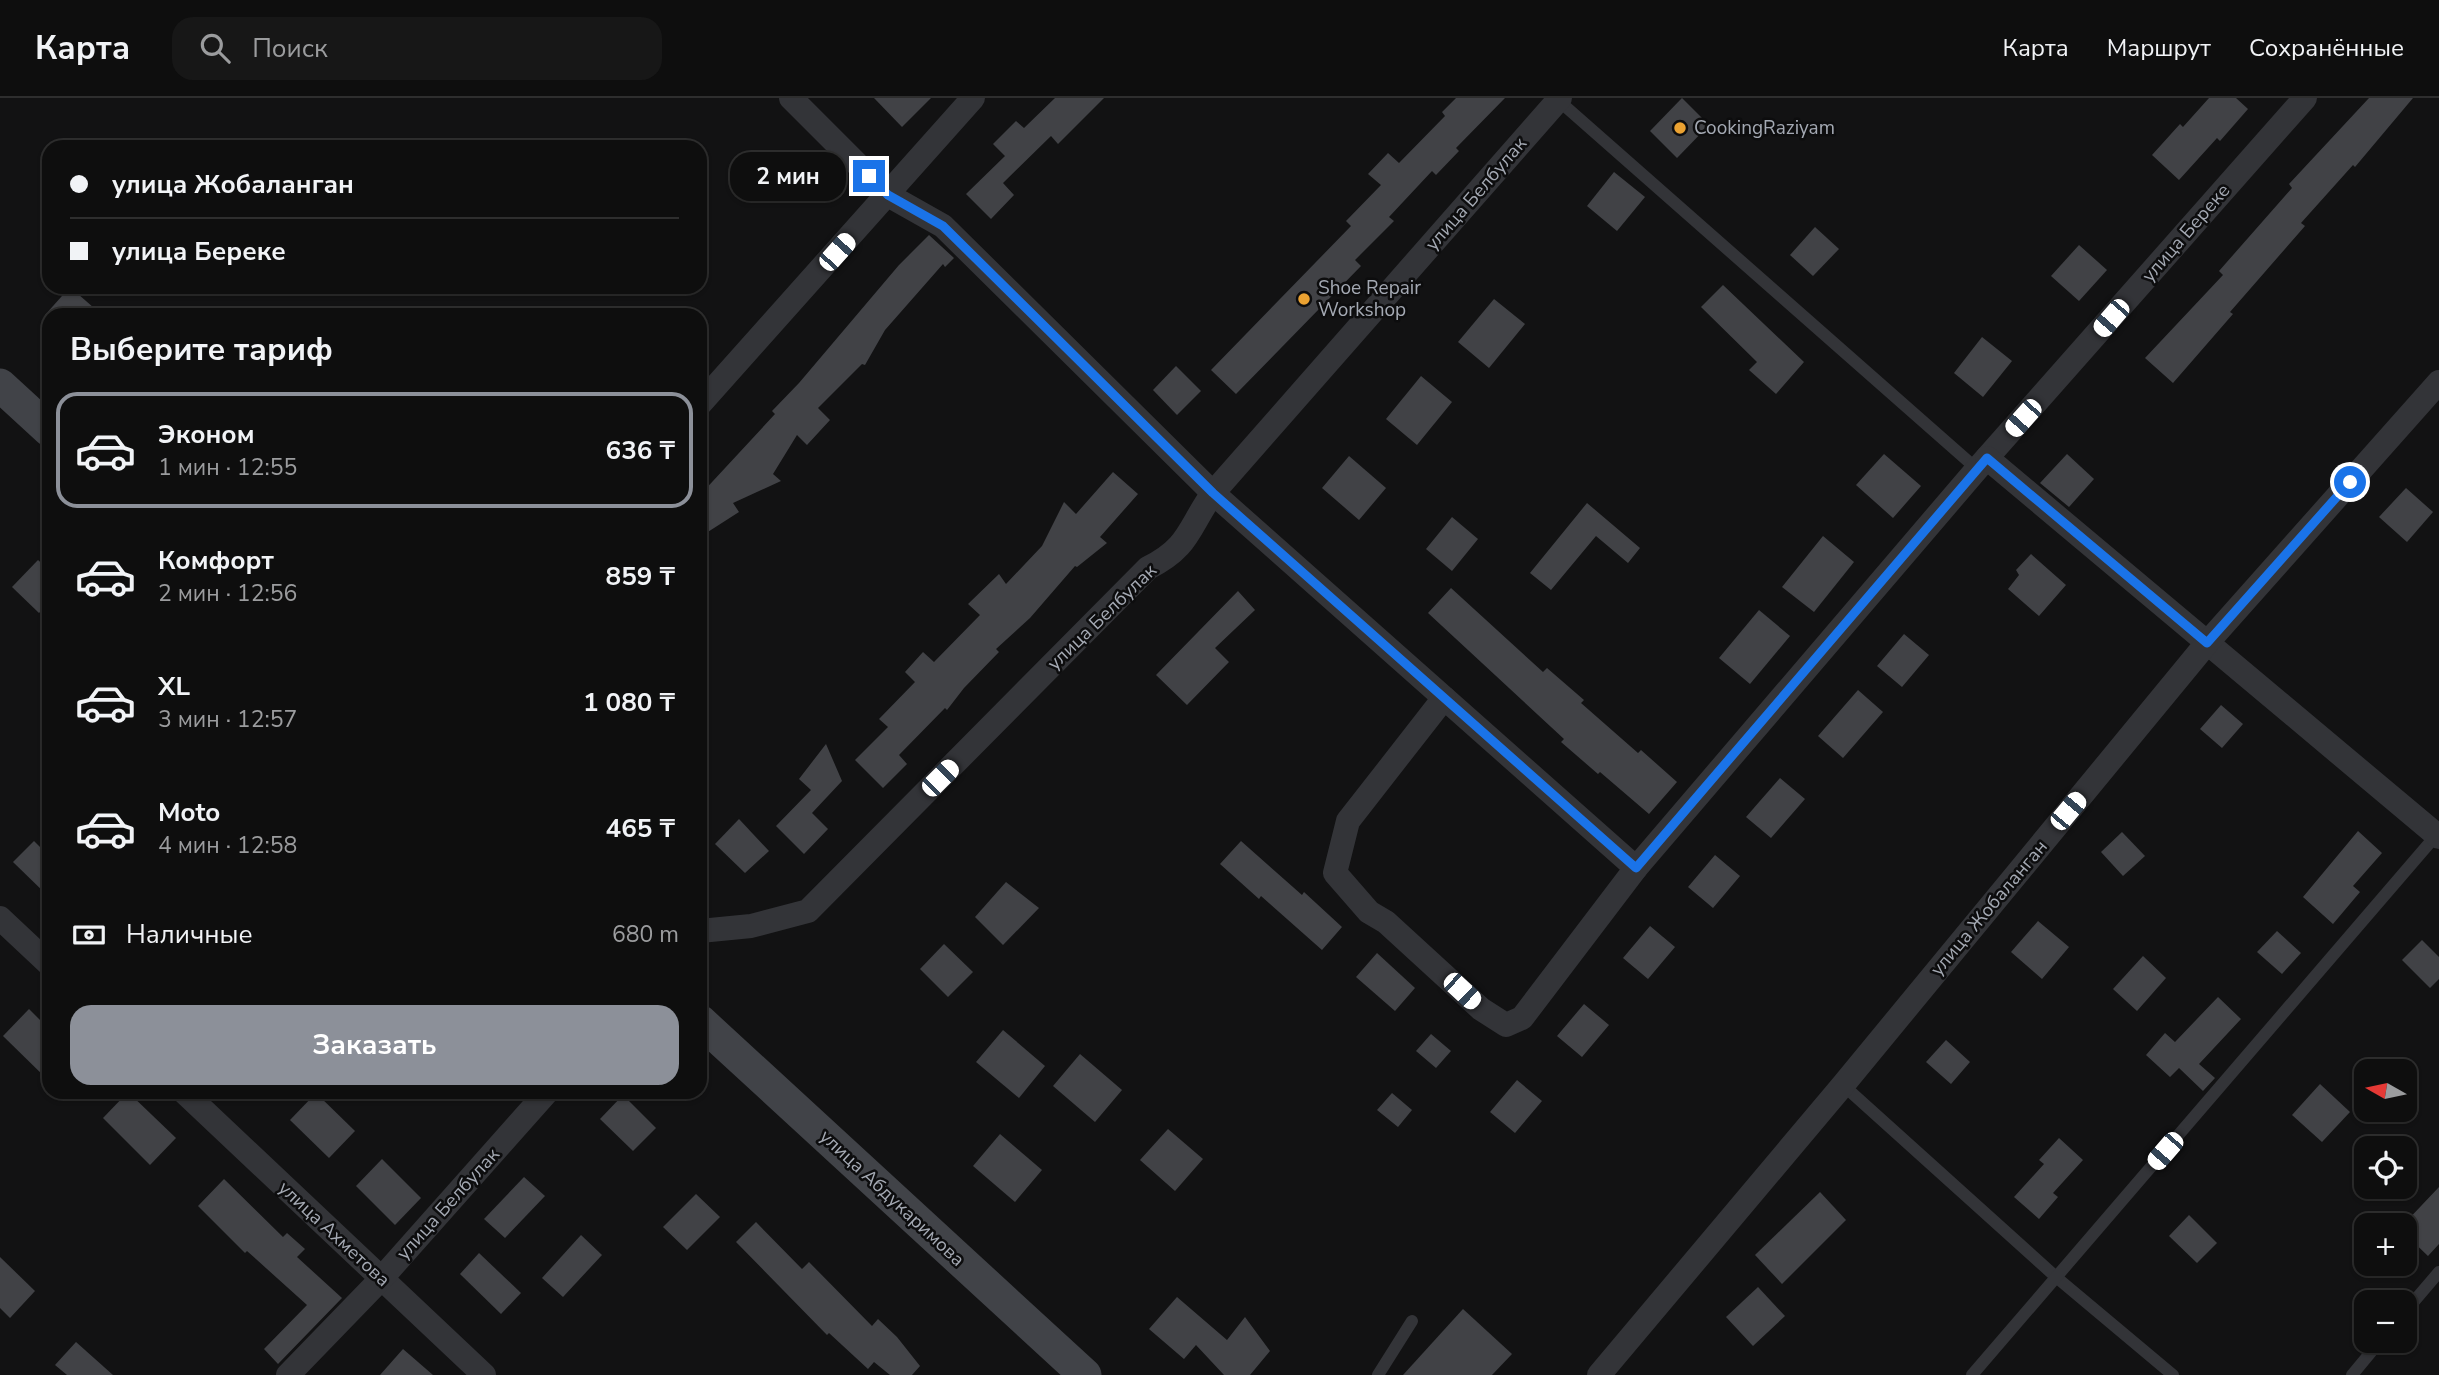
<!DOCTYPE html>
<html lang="ru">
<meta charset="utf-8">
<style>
body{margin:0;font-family:"Nunito Sans",sans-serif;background:#171717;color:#f1f3f6;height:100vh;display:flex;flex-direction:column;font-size:26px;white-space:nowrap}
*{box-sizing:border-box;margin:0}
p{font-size:23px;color:#9b9c9e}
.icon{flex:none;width:38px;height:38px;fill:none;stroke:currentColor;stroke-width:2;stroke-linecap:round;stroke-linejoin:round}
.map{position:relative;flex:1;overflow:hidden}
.drawer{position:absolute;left:42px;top:210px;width:665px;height:791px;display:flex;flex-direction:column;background:#0e0e0e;border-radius:21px;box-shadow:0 2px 5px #0004,0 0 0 2px #2e2e2e}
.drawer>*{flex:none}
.hud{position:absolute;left:42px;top:42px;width:665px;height:154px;border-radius:21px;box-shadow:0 2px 5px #0004,0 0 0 2px #2e2e2e;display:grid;align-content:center;height:154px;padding:0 28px;background:#0e0e0e}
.needle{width:46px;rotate:279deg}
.fabs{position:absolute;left:2354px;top:961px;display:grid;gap:14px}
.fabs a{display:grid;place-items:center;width:63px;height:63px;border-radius:14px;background:#0e0e0e;box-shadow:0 2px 5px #0004,0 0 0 2px #2e2e2e;font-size:35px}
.end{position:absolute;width:32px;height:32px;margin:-16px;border:9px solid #1a73e8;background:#fff;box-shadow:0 0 0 4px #fff}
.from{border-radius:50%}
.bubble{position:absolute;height:49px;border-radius:21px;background:#0e0e0e;box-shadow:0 2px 5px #0004,0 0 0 2px #2e2e2e;font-size:23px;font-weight:700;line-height:49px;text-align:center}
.car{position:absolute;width:21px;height:42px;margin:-21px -10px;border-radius:9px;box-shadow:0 0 5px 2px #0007;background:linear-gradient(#fff 24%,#345 0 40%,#fff 0 76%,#345 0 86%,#fff 0)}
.hud b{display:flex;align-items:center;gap:24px;height:66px;font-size:26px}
.hud b+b{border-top:2px solid #2e2e2e}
.hud i{width:18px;height:18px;background:#f1f3f6}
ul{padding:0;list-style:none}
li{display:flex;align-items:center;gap:21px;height:116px;margin:0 14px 10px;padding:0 14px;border:4px solid transparent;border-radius:21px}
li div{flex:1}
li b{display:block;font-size:26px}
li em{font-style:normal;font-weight:700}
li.selected{border-color:#8c9099}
li>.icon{width:63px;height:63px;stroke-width:1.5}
h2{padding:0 28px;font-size:32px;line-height:84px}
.pay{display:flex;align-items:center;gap:18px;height:77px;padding:0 28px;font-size:26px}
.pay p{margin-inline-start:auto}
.button{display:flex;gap:14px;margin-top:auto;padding:14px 28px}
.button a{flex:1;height:80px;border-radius:21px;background:#8c9099;color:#fff;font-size:28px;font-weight:700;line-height:80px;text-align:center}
header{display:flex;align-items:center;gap:42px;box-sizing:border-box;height:98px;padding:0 35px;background:#0e0e0e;border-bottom:2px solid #2e2e2e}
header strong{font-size:33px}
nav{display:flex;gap:38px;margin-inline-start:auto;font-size:24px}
.search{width:490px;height:63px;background:#171717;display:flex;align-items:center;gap:18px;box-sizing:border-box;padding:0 24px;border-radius:21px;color:#9b9c9e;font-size:26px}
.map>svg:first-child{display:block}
</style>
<header>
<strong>Карта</strong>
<div class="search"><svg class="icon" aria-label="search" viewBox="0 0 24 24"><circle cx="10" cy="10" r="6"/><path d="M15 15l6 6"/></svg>Поиск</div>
<nav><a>Карта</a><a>Маршрут</a><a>Сохранённые</a></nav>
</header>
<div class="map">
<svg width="2439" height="1277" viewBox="0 0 2439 1277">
<rect width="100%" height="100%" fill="#121213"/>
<g fill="#414246">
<path d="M874,0H931L902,29Z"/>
<path d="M1055,0H1104L1058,46L1051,38L1003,85L1014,97L991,121L966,96L1005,58L993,46L1016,23L1024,30Z"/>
<path d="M1456,0H1505L1456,50L1459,53L1436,77L1432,73L1389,119L1394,123L1355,162L1361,168L1236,296L1211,272L1351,128L1346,123L1381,87L1368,76L1388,55L1399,65L1445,18L1442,14Z"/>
<path d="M1682,0L1709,27L1677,60L1650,33Z"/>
<path d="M2209,0H2236L2248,11L2220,43L2217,40L2179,82L2152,57L2180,26L2183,29Z"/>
<path d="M2369,0H2413L2355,69L2353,67L2301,125L2305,128L2230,214L2233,216L2173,285L2145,260L2223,177L2219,173L2292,90L2289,86Z"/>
<path d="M1614,74L1645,99L1617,133L1587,108Z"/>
<path d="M1815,129L1839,151L1813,178L1790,157Z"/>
<path d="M929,137L954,160L945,169L943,166L885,232L865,267L862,266L818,310L830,322L807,347L797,337L773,376L781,383L733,405L739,414L700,439V397L775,316L772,313L799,285L899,167Z"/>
<path d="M2079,147L2107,172L2079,203L2051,178Z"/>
<path d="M1723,187L1804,264L1776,296L1749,272L1757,264L1701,209Z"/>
<path d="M70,189L102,217H45Z"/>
<path d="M1494,201L1525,226L1489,270L1458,244Z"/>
<path d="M1982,239L2012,263L1983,299L1954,275Z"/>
<path d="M1176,268L1201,293L1177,317L1153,292Z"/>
<path d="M1421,278L1452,304L1417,347L1386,321Z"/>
<path d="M1884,356L1921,388L1893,420L1856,387Z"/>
<path d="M2067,356L2094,381L2069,409L2040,385Z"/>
<path d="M1349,358L1386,390L1359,422L1322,390Z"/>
<path d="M1113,374L1138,396L1100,439L1107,445L1077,469L1075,468L1030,520L996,551L999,554L964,590L947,612L945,610L899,657L907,666L883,690L855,662L888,629L879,621L915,584L905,574L923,554L934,564L980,517L968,506L999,476L1006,486L1042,448L1064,404L1076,416Z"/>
<path d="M2406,390L2433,414L2407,444L2379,419Z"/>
<path d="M1587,405L1640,450L1628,465L1596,438L1551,492L1530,475Z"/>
<path d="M1452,419L1478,441L1452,473L1426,451Z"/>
<path d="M1823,438L1854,464L1814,514L1782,489Z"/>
<path d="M2031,456L2066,487L2039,518L2008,491L2019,477L2016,472Z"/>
<path d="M38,462L49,472V505L39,515L12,489Z"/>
<path d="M1451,490L1543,574L1547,570L1584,602L1581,605L1638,655L1641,652L1677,684L1649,716L1600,674L1598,676L1561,644L1564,641L1428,515Z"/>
<path d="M1238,493L1255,512L1215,550L1229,564L1187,607L1156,577Z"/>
<path d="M1759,512L1790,538L1750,586L1719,560Z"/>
<path d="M1904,536L1929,557L1902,589L1877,568Z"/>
<path d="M1858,592L1883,614L1843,660L1818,638Z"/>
<path d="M2221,607L2243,626L2222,650L2200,631Z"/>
<path d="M826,646L842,683L812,715L828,731L804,756L776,728L811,692L799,681Z"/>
<path d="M1780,680L1805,701L1771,740L1746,719Z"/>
<path d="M739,721L769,753L745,775L715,746Z"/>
<path d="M2358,733L2382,755L2353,788L2360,794L2333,826L2303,799Z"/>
<path d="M2122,734L2145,758L2123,778L2101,754Z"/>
<path d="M34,743L49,758V799L13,764Z"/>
<path d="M1241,743L1302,797L1304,794L1342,829L1322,852L1261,798L1259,801L1220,766Z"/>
<path d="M1715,757L1740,778L1713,810L1688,789Z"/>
<path d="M1006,784L1039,810L1003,847L975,819Z"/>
<path d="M2038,823L2069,849L2042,881L2011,854Z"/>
<path d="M1650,828L1675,849L1648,881L1623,860Z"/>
<path d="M2277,833L2301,855L2282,876L2257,854Z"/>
<path d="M2422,842L2439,859V881L2430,890L2402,862Z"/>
<path d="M944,846L973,874L948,899L920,871Z"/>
<path d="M1377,855L1415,890L1395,913L1356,879Z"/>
<path d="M2143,858L2166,880L2137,913L2113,891Z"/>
<path d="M2218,899L2241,921L2199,966L2215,980L2203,993L2179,970L2170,979L2146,957L2165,935L2175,944Z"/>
<path d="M1584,906L1609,927L1582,959L1557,938Z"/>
<path d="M29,911L49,931V983L3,938Z"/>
<path d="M1003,932L1045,968L1019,1000L976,964Z"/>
<path d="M1431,936L1451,953L1436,970L1416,953Z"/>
<path d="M1946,942L1970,964L1951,986L1926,964Z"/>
<path d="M1080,956L1122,992L1095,1024L1053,988Z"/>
<path d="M1517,982L1542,1003L1515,1035L1490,1014Z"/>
<path d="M2320,986L2350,1014L2322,1044L2292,1017Z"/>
<path d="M128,994L176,1040L150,1067L103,1020Z"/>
<path d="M316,995L355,1033L329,1060L290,1022Z"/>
<path d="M1392,995L1412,1012L1398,1029L1377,1012Z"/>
<path d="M623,997L656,1030L633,1053L600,1021Z"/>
<path d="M1168,1031L1203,1061L1175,1093L1140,1062Z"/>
<path d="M1000,1036L1042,1072L1015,1104L973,1068Z"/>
<path d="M2059,1040L2083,1062L2053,1095L2058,1099L2039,1121L2014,1099L2044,1066L2039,1062Z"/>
<path d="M382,1061L421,1100L395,1127L356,1088Z"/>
<path d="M524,1079L545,1098L505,1140L484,1121Z"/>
<path d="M224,1081L283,1139L287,1135L305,1151L297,1159L342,1200L278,1266L264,1251L307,1207L247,1153L245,1155L198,1108Z"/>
<path d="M2439,1089V1146L2428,1158L2404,1135V1127H2403Z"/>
<path d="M1820,1094L1846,1122L1782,1186L1755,1157Z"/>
<path d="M696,1096L720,1119L687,1152L663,1129Z"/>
<path d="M2189,1117L2217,1145L2197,1165L2169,1138Z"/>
<path d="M756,1124L802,1171L809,1164L872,1228L878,1221L897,1239L920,1268L912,1277H890L874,1264L868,1271L829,1235L827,1237L736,1144Z"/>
<path d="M581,1137L602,1157L563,1199L542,1180Z"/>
<path d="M479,1155L521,1195L501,1216L460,1176Z"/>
<path d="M0,1159L35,1193L10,1220L0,1210Z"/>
<path d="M1758,1189L1785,1218L1753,1248L1726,1219Z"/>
<path d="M1177,1199L1227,1242L1245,1219L1270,1253L1250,1277H1224L1196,1247L1184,1261L1149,1231Z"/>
<path d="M1463,1211L1512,1256L1492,1277H1403Z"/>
<path d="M76,1244L113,1277H67L55,1267Z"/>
<path d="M403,1251L433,1277H380Z"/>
</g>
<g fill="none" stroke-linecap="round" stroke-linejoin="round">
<g stroke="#333438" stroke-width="12">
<path d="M1558,2L1977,371"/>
<path d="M1843,987L2056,1179L2173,1277"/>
<path d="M2404,1215L2439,1174"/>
<path d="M1378,1277L1412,1223"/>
<path d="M1972,1277L2439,734"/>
<path d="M2352,1277L2381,1242"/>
</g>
<g stroke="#333438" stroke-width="24">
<path d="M791,0L888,97L943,128L1213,395L1636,770L1977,371L2305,0"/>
<path d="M700,306L973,0"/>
<path d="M1987,360L2439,739"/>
<path d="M1444,600L1348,723L1335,775L1369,814L1386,824L1481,911L1506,927L1522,920L1636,770"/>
<path d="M0,820L49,866"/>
<path d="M700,833L751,828L808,813L1148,470C1190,449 1188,430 1213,395L1560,0"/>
<path d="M184,994L484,1277"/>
<path d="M288,1277L381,1181L547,994"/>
<path d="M1599,1277L1843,987L2207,545L2439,284"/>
</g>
<g stroke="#414348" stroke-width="33">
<path d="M0,287L49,332"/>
<path d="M700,923L1085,1277"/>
</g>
</g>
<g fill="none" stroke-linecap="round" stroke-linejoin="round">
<path stroke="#1a73e8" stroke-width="9" d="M869,78L888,97L943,128L1213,395L1636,770L1987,360L2207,545L2350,384"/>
</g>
<g fill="#eba232" stroke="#0d0d0e" stroke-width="2.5">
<circle cx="1680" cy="30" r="7"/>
<circle cx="1304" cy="201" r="7"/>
</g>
<g text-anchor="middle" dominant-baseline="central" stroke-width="5" stroke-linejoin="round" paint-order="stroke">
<g font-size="19" fill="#a4a9b3" stroke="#0d0d0e" text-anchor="start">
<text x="1694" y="30">CookingRaziyam</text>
<text x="1318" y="190">Shoe Repair<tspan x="1318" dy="22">Workshop</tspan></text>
</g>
<g font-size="19" fill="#a4a9b3" stroke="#0d0d0e">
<text transform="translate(1476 96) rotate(-49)">улица Белбулак</text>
<text transform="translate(2186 135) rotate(-49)">улица Береке</text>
<text transform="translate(1102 519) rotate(-44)">улица Белбулак</text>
<text transform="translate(1989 810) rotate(-50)">улица Жобаланган</text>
<text transform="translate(892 1100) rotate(43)">улица Абдукаримова</text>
<text transform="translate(448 1106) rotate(-48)">улица Белбулак</text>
<text transform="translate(334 1136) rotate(43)">улица Ахметова</text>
</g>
</g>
</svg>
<div class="fabs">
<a><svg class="needle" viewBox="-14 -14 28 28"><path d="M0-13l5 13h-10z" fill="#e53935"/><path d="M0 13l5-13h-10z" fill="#9b9c9e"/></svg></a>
<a><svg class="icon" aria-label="locate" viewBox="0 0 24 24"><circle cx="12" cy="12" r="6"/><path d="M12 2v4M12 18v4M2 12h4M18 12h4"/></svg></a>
<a>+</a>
<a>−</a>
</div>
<i class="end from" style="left:2350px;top:384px"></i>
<i class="end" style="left:869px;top:78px"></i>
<div class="bubble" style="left:730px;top:54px;width:116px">2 мин</div>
<i class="car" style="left:837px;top:154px;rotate:42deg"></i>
<i class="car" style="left:2111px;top:220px;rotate:221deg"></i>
<i class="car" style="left:2023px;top:320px;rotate:222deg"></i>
<i class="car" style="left:940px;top:680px;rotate:45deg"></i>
<i class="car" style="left:2068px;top:713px;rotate:40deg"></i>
<i class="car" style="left:1462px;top:893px;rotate:133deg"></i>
<i class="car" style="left:2165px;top:1053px;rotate:221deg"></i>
<div class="hud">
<b><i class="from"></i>улица Жобаланган</b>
<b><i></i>улица Береке</b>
</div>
<section class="drawer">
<h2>Выберите тариф</h2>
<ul>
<li class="selected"><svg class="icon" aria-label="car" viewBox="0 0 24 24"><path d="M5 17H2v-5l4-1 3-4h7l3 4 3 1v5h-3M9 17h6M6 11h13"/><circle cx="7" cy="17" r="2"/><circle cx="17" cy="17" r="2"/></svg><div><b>Эконом</b><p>1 мин · 12:55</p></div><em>636 ₸</em></li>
<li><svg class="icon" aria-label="car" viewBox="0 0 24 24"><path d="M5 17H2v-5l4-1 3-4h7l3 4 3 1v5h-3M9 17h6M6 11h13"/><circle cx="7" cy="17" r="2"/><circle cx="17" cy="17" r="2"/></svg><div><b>Комфорт</b><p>2 мин · 12:56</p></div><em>859 ₸</em></li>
<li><svg class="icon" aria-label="car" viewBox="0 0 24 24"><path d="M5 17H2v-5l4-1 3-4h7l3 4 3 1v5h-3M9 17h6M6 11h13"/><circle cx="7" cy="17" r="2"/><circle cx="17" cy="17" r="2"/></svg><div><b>XL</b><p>3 мин · 12:57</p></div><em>1 080 ₸</em></li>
<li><svg class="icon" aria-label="car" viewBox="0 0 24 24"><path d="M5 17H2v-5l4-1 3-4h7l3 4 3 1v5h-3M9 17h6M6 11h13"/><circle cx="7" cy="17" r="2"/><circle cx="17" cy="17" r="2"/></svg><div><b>Moto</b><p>4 мин · 12:58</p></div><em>465 ₸</em></li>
</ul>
<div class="pay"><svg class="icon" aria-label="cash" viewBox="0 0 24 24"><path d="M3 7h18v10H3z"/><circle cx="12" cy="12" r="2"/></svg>Наличные<p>680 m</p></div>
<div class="button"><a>Заказать</a></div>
</section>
</div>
